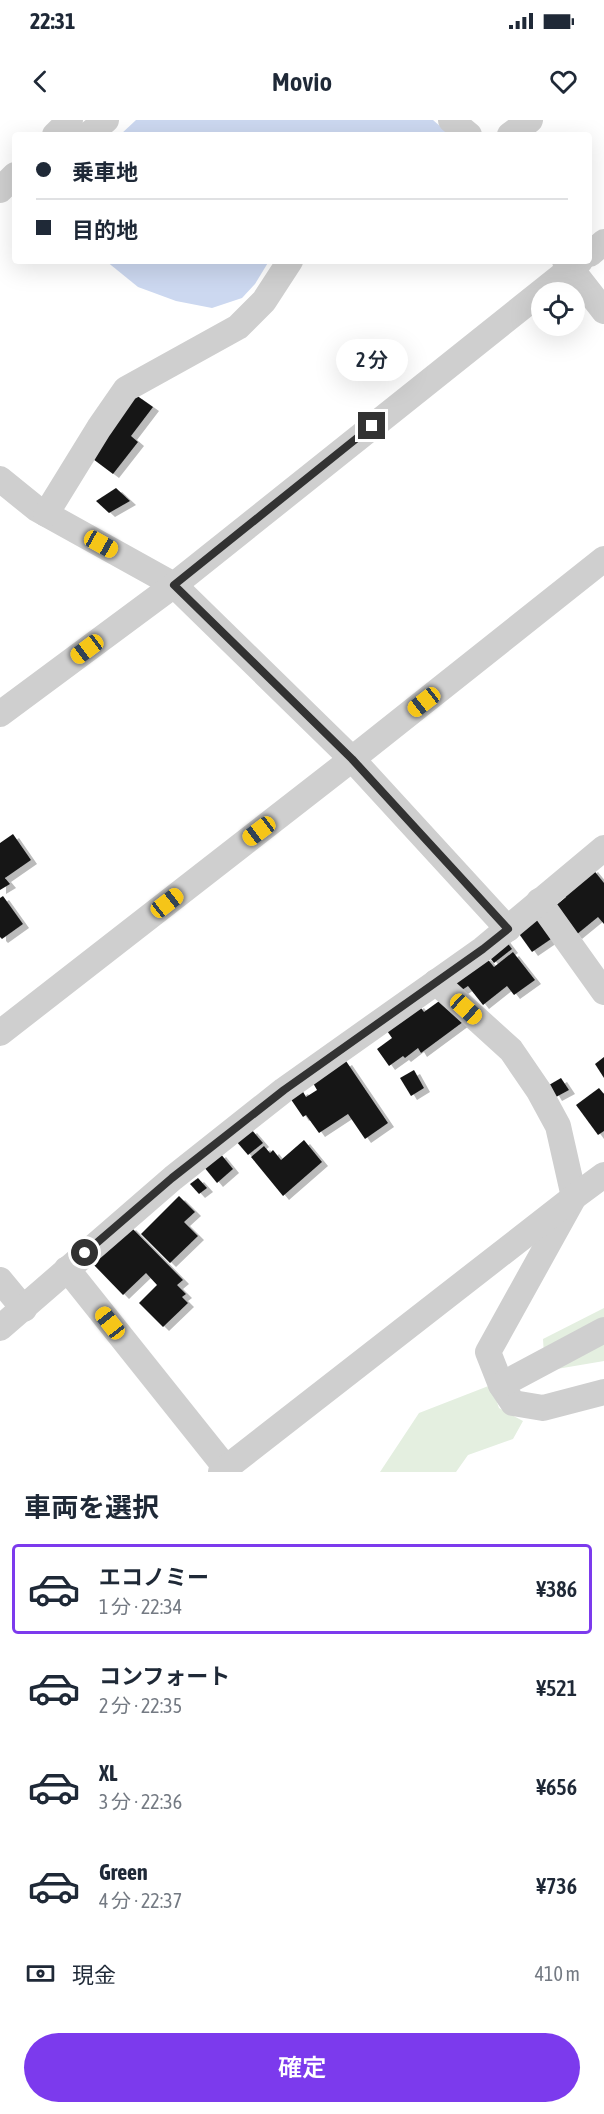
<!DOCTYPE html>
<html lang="ja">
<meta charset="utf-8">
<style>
body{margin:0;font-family:"Asap Condensed","Noto Sans JP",sans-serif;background:#f6f6f7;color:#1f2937;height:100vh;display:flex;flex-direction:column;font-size:22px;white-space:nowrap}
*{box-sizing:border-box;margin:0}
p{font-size:20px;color:#747a83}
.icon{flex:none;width:33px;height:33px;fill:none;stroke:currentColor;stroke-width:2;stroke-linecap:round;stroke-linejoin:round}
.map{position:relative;height:1352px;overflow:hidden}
.details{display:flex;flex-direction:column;background:#fff;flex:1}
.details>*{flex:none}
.top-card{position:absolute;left:12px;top:12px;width:580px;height:132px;border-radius:6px;box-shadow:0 6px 24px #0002;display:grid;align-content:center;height:132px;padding:0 24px;background:#fff}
.controls{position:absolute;left:531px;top:162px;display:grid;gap:12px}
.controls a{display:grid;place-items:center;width:54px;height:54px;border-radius:50%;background:#fff;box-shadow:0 6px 24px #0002;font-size:30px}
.end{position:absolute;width:27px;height:27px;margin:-14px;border:8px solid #323232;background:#fff;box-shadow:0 0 0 3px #fff}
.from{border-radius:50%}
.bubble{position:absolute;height:42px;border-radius:21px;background:#fff;box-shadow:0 6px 24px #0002;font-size:20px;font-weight:600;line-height:42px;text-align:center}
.car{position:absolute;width:18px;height:36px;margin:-18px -9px;border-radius:8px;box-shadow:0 0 4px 2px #0007;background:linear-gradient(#f5c518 24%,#345 0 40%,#f5c518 0 76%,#345 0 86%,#f5c518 0)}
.top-card b{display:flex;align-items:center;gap:21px;height:57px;font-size:22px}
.top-card b+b{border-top:2px solid #e0e1e3}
.top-card i{width:15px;height:15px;background:#1f2937}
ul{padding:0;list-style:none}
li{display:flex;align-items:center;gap:18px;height:90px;margin:0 12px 9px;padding:0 12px;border:3px solid transparent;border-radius:6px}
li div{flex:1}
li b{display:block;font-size:22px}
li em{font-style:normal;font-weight:600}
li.current{border-color:#7c3aed}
li>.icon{width:54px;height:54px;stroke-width:1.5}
h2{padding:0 24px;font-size:27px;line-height:72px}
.pay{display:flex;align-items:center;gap:15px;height:66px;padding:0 24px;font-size:22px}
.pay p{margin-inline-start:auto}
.action{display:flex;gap:12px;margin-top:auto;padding:12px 24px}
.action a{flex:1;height:69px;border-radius:36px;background:#7c3aed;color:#fff;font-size:24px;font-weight:600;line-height:69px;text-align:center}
.status{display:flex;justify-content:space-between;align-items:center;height:42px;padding:0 30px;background:#fff;direction:ltr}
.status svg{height:16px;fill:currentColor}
header{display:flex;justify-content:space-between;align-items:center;height:78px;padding:0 24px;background:#fff;font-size:27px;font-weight:600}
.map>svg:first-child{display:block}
</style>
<div class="status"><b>22:31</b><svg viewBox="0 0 49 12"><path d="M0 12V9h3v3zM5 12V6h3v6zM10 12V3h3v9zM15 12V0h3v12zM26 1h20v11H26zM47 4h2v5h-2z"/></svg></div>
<header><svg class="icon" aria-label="back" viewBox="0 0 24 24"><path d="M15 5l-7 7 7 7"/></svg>Movio<svg class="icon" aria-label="heart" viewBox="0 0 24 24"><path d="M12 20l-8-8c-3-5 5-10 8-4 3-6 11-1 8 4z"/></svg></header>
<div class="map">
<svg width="604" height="1352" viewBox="0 0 604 1352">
<defs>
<filter id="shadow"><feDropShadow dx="6" dy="4" stdDeviation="0" flood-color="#0004"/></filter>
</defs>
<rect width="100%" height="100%" fill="#fff"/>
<g fill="#e4efe0">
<path d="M604,1188V1241L545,1251L543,1219Z"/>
<path d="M491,1265L499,1288L523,1301L513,1319L468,1335L456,1352H380L419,1293Z"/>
</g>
<g fill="#ccd8f0">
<path d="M136,0H433L450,15H120Z"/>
<path d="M106,141H269L255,164L242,178L212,188L176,181L138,167Z"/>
</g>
<g fill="#191919" filter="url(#shadow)">
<path d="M136,275L153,287L131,316L138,322L113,354L89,336Z"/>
<path d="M116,368L130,381L109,393L96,381Z"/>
<path d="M13,714L31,740L5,758L10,764L0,770V723Z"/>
<path d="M592,748L604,763V804L598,797L576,815L554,787L566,777L562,772Z"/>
<path d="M3,776L23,804L2,819L0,817V778Z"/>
<path d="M539,795L554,817L532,832L517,811Z"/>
<path d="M503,817L512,829L494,843L485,831Z"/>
<path d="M513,832L535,860L514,875L507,866L483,885L468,866L459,872L451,862L485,836L494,847Z"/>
<path d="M442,879L463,902L421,933L418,928L405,938L403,936L389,946L377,929L392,918L385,908L418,884L424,892Z"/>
<path d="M604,937V958L595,944Z"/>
<path d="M346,941L388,1003L365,1019L348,994L319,1013L306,995L303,997L290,978L302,970L306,977L317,970L313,963Z"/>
<path d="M414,950L424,968L411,976L400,958Z"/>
<path d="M561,958L569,970L556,977L549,965Z"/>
<path d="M599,968L604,974V1011L598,1015L576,985Z"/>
<path d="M251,1009L263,1023L248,1035L236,1021Z"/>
<path d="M304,1020L322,1042L283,1076L251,1037L264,1026L270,1033L273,1030L281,1040Z"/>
<path d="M220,1033L233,1049L217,1063L204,1047Z"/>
<path d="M198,1058L207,1068L199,1074L190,1064Z"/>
<path d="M179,1076L195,1092L184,1102L198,1116L170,1143L141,1114Z"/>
<path d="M130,1106L183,1160L177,1165L186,1174L182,1177L188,1183L163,1207L139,1183L157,1165L146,1153L123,1175L92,1143Z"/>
</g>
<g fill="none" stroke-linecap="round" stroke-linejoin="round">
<g stroke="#cfcfcf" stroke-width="26">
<path d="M451,0L469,15"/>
<path d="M55,15L70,0"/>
<path d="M88,15L106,0"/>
<path d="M510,15L530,0"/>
<path d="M0,70L15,55"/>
<path d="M590,134L604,122"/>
<path d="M565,141L604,191"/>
<path d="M0,359L37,389L174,465L352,639L508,809"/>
<path d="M46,394L99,308L126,269L238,207L264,181L290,141"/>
<path d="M0,594L174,465L580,141"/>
<path d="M539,781L604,872"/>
<path d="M436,862L511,930L539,971L558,1006L574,1077L488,1232L501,1265L513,1283L543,1288L604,1272"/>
<path d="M0,913L352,639L604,439"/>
<path d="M67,1149L226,1348"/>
<path d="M0,1160L24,1189"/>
<path d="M0,1208L173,1058L284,970L483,829L604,728"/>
<path d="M501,1265L604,1210"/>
<path d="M221,1352L574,1077L604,1055"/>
</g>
</g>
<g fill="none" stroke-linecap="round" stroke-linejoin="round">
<path stroke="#323232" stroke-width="8" d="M85,1133L172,1058L284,970L483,829L508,809L352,639L174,465L372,306"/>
</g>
</svg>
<div class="controls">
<a><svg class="icon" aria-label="locate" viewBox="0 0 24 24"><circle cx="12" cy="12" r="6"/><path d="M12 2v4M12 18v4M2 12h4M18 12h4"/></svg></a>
</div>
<i class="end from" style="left:85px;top:1133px"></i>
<i class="end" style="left:372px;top:306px"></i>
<div class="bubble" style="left:336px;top:219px;width:72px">2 分</div>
<i class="car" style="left:101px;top:424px;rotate:119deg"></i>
<i class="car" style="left:87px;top:529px;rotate:233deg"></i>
<i class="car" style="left:424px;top:582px;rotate:232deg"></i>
<i class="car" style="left:259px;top:711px;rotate:233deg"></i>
<i class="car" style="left:167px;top:783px;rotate:52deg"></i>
<i class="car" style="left:466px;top:889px;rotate:132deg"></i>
<i class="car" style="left:110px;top:1203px;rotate:322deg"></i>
<div class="top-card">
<b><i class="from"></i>乗車地</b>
<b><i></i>目的地</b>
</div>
</div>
<section class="details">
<h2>車両を選択</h2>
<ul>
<li class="current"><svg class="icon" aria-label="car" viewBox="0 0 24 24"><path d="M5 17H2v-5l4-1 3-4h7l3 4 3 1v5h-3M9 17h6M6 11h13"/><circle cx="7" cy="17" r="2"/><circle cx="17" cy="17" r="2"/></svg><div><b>エコノミー</b><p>1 分 · 22:34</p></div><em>¥386</em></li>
<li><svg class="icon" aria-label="car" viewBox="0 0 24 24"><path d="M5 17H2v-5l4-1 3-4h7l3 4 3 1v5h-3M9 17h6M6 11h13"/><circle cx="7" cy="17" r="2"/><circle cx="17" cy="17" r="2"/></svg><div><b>コンフォート</b><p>2 分 · 22:35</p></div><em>¥521</em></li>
<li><svg class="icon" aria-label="car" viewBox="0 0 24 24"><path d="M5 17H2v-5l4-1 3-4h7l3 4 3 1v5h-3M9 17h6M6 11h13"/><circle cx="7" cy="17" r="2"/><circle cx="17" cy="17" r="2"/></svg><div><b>XL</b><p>3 分 · 22:36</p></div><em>¥656</em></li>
<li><svg class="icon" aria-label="car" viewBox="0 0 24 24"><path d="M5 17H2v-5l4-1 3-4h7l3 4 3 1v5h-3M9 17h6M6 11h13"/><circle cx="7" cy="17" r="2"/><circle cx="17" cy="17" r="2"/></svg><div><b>Green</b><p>4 分 · 22:37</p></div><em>¥736</em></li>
</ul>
<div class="pay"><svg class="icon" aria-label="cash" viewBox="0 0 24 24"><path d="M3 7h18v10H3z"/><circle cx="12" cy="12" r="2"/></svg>現金<p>410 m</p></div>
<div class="action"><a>確定</a></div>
</section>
